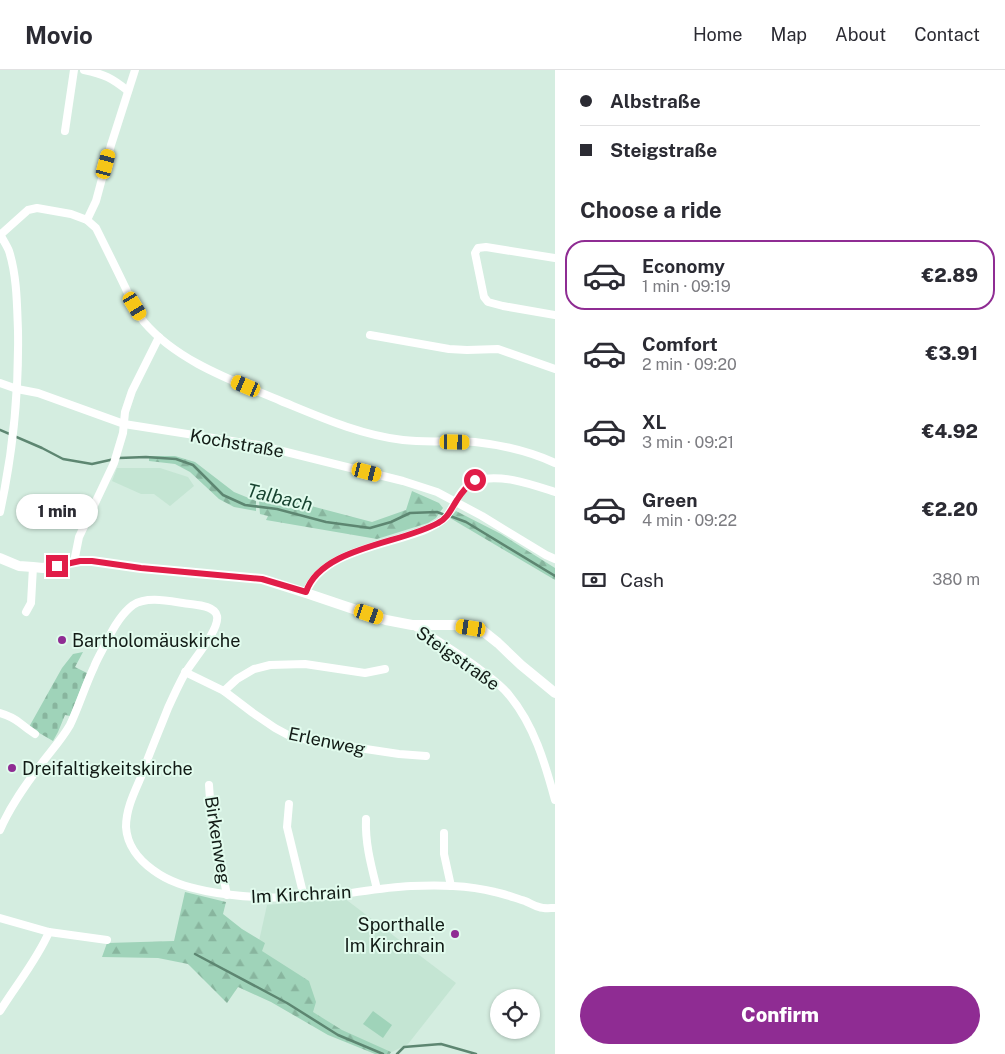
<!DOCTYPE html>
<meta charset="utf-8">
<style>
body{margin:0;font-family:"Public Sans",sans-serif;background:#f7f7f7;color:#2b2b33;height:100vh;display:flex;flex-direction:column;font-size:19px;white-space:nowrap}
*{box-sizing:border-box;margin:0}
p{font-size:16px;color:#7c7c81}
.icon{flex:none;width:28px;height:28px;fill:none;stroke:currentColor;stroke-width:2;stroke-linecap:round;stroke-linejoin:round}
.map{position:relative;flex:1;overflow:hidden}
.drawer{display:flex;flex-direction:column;background:#fff;width:450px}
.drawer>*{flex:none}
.guide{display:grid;align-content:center;height:110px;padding:0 25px;background:#fff}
.tools{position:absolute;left:490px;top:919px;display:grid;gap:10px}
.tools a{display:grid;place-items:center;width:50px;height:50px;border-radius:50%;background:#fff;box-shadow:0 1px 4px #0004;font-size:25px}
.end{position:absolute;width:22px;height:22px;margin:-11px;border:6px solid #e11d48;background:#fff;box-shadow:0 0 0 2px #fff}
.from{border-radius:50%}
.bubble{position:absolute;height:35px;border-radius:18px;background:#fff;box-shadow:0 1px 4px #0004;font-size:16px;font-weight:800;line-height:35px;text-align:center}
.car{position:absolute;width:15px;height:30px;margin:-15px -8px;border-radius:6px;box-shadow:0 0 4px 1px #0007;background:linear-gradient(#f5c518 24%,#345 0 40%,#f5c518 0 76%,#345 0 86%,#f5c518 0)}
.guide b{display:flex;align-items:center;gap:18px;height:48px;font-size:19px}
.guide b+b{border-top:1px solid #e1e1e2}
.guide i{width:12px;height:12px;background:#2b2b33}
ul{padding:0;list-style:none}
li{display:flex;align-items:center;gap:15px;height:70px;margin:0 10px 8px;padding:0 15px;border:2px solid transparent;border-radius:20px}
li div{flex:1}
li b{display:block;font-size:19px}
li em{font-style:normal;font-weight:800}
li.active{border-color:#8f2c93}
li>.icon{width:45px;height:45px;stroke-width:1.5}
h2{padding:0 25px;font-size:22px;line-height:60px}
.pay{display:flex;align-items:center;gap:12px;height:55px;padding:0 25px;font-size:19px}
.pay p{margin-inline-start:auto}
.button{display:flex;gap:10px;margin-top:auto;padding:10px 25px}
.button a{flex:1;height:58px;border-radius:30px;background:#8f2c93;color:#fff;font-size:20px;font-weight:800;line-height:58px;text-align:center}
header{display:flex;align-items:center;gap:30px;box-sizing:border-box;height:70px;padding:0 25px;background:#fff;border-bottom:1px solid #e1e1e2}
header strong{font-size:24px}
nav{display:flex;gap:28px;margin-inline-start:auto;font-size:18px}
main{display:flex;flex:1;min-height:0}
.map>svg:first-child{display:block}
</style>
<header>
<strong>Movio</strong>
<nav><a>Home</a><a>Map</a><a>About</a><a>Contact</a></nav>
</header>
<main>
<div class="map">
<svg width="555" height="984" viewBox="0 0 555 984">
<defs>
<pattern id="forest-firs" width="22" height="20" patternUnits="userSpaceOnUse" patternTransform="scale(1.25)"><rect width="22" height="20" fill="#9fd3b9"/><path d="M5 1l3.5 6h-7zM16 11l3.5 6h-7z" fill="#88b59e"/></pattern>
<pattern id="cemetery-stones" width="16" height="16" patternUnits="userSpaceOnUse" patternTransform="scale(1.25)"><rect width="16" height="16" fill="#9fd3b9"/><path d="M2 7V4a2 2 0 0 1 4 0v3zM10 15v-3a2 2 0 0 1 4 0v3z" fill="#88b59e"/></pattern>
</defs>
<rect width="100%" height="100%" fill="#d4ede0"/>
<g fill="#c4e5d3">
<path d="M117,398H160L188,407L194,416L170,436L154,424H141L112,411Z"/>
<path d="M344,828L456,913L408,974L388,984H385L310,943L257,880L267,835Z"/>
</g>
<path fill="#9fd3b9" d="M373,941L392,955L383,968L363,954Z"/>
<g fill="url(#forest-firs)">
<path d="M149,386H175L195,392L234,422L256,431V441L234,437L219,429L190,402L175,394L149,391Z"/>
<path d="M412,421L439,433L443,438L436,448L428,453L377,469L266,450L268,446L260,444L259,431L294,439L296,432L372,452L406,440Z"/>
<path d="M456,441L501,464L555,498V510L450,448Z"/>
<path d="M185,822L226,832L223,844L242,859L265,873L262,881L309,911L316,932L313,942L342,960L391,982L390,984H375L328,965L271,932L238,917L227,933L188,894L158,888L102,887L107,873L174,871Z"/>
</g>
<path fill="url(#cemetery-stones)" d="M83,582L75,597L87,603L70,646L65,645L58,662L53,671L29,657L62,598L73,584Z"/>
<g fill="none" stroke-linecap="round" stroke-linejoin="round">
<g stroke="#5d8671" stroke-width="2.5">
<path d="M0,360L42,378L63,389L92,394L119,388L146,387L176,389L193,395L223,425L245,435L277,439L326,452L370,458L391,452L410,443L437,442L445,445"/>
<path d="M450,446L466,452L555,506"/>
<path d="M195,884L287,933L338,965L383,984"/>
<path d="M397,984L404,977L441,974L476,984"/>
</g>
<g stroke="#fff" stroke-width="8">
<path d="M84,0C104,4 112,8 128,21"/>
<path d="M65,61L74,0"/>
<path d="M87,150L96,131L111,75L135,0"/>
<path d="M0,164C3,170 7,176 9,181C17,206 17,235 18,261C19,322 13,382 0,442"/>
<path d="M0,165L28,140L37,138L71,144L87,150L96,158C106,178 116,198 126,219C131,230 136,242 144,252C178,292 234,311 281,331C320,347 360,365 403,370C427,373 451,370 475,372C502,375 531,382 555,393"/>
<path d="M555,188L486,177L478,178L475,183L484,227L488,232L503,236L555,245"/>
<path d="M370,265L449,279L467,280L498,279L555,299"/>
<path d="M0,313L17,319L38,323L124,354L258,375L403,411L437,422L482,446L546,485L555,489"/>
<path d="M74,492L79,467L114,393L123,363L125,342L132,321L159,267"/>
<path d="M306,523C321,480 391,475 427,459C433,456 441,453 446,447C455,436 461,414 477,410C503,404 530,414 555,422"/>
<path d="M26,542L31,533L33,497"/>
<path d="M413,555C437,570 461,585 483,602C492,609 502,616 509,625C534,655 545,693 555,730"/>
<path d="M185,602L224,621L253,643L275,658L288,665L308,670L359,678L399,684L426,686"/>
<path d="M224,621L237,609L254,599L270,595L305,594L365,603L385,599"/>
<path d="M0,643C7,645 14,648 20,653C25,657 29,660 35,664"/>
<path d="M209,715L211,744L227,825"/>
<path d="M289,734L287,757L304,827"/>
<path d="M366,749C365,773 371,795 377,819"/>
<path d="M0,760C10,736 26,714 42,693C51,681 62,669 70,655C79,636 85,616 94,597C97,589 102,581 106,573C112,560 121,544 133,535C148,525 173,532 190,534C198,535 215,536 217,546C220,560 191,592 184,605C178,616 173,627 168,638C159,661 149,684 141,707C134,723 126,739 126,757C127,775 139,790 153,800C169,812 187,817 206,821C252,830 297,829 343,824C365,821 388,817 411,816C439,815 467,815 495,822C505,824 515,828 525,831C530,833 534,836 539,837C544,839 550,838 555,838"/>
<path d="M444,763V784L451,816"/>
<path d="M0,848L49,862L107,870"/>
<path d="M0,941C16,915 37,890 49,862"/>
</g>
<path stroke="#fff" stroke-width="10" d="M0,488L19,496L33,497L43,498L80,491H92L141,498L262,509L306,523L386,550L412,555H455L471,558L483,561L498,573L521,595L555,623"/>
</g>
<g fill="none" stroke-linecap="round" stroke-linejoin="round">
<path stroke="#e11d48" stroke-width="6" d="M57,496L80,491H92L141,498L262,509L306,522C321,477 401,474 438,453C448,448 451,439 457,430C462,422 467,416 475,410"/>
</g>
<g fill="#8f2c93" stroke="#e1fbed" stroke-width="2">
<circle cx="62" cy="570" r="5"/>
<circle cx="12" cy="698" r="5"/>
<circle cx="455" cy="864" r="5"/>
</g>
<g text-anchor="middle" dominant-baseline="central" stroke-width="4" stroke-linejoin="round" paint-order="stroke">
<g font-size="18" fill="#121b16" stroke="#e1fbed">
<text transform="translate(237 373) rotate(10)">Kochstraße</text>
<text transform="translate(458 588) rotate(35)">Steigstraße</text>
<text transform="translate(327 671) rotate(12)">Erlenweg</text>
<text transform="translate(218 770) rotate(81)">Birkenweg</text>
<text transform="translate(301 824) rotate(-3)">Im Kirchrain</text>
</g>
<g font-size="18" fill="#121b16" stroke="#e1fbed" text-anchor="start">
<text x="72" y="570">Bartholomäuskirche</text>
<text x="22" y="698">Dreifaltigkeitskirche</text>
<text x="445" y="854" text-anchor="end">Sporthalle<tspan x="445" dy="21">Im Kirchrain</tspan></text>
</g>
<g font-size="19" font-style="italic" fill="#194532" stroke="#e1fbed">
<text transform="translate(280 427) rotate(13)">Talbach</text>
</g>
</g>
</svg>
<div class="tools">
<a><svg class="icon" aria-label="locate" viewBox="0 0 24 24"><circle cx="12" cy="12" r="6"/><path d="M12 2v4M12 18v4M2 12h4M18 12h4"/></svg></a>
</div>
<i class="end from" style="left:475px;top:410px"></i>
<i class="end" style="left:57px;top:496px"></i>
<div class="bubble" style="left:16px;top:424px;width:82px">1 min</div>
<i class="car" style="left:106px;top:94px;rotate:15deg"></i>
<i class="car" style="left:135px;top:236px;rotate:149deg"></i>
<i class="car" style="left:246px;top:316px;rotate:293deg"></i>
<i class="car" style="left:455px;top:372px;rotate:91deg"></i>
<i class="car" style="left:367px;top:402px;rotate:104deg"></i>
<i class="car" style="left:369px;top:544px;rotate:109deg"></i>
<i class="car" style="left:471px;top:558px;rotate:279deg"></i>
</div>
<section class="drawer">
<div class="guide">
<b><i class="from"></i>Albstraße</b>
<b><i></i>Steigstraße</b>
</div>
<h2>Choose a ride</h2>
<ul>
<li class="active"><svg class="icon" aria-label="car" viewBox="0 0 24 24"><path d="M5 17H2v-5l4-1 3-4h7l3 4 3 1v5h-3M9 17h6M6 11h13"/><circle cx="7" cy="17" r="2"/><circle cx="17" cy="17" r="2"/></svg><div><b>Economy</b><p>1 min · 09:19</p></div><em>€2.89</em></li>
<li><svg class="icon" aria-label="car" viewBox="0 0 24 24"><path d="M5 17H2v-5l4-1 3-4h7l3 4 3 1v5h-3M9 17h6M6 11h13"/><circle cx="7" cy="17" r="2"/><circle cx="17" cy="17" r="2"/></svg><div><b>Comfort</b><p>2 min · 09:20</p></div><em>€3.91</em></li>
<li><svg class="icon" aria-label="car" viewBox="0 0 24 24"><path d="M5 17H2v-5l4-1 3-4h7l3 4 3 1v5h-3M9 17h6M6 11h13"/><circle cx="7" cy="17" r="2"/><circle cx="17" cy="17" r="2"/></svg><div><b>XL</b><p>3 min · 09:21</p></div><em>€4.92</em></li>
<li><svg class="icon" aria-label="car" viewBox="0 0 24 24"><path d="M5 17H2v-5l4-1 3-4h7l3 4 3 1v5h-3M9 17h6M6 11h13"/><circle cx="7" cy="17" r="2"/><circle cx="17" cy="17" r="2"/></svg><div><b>Green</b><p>4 min · 09:22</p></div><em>€2.20</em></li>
</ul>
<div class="pay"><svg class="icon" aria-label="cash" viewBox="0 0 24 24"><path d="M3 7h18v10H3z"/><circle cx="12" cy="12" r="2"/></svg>Cash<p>380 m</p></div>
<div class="button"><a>Confirm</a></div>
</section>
</main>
